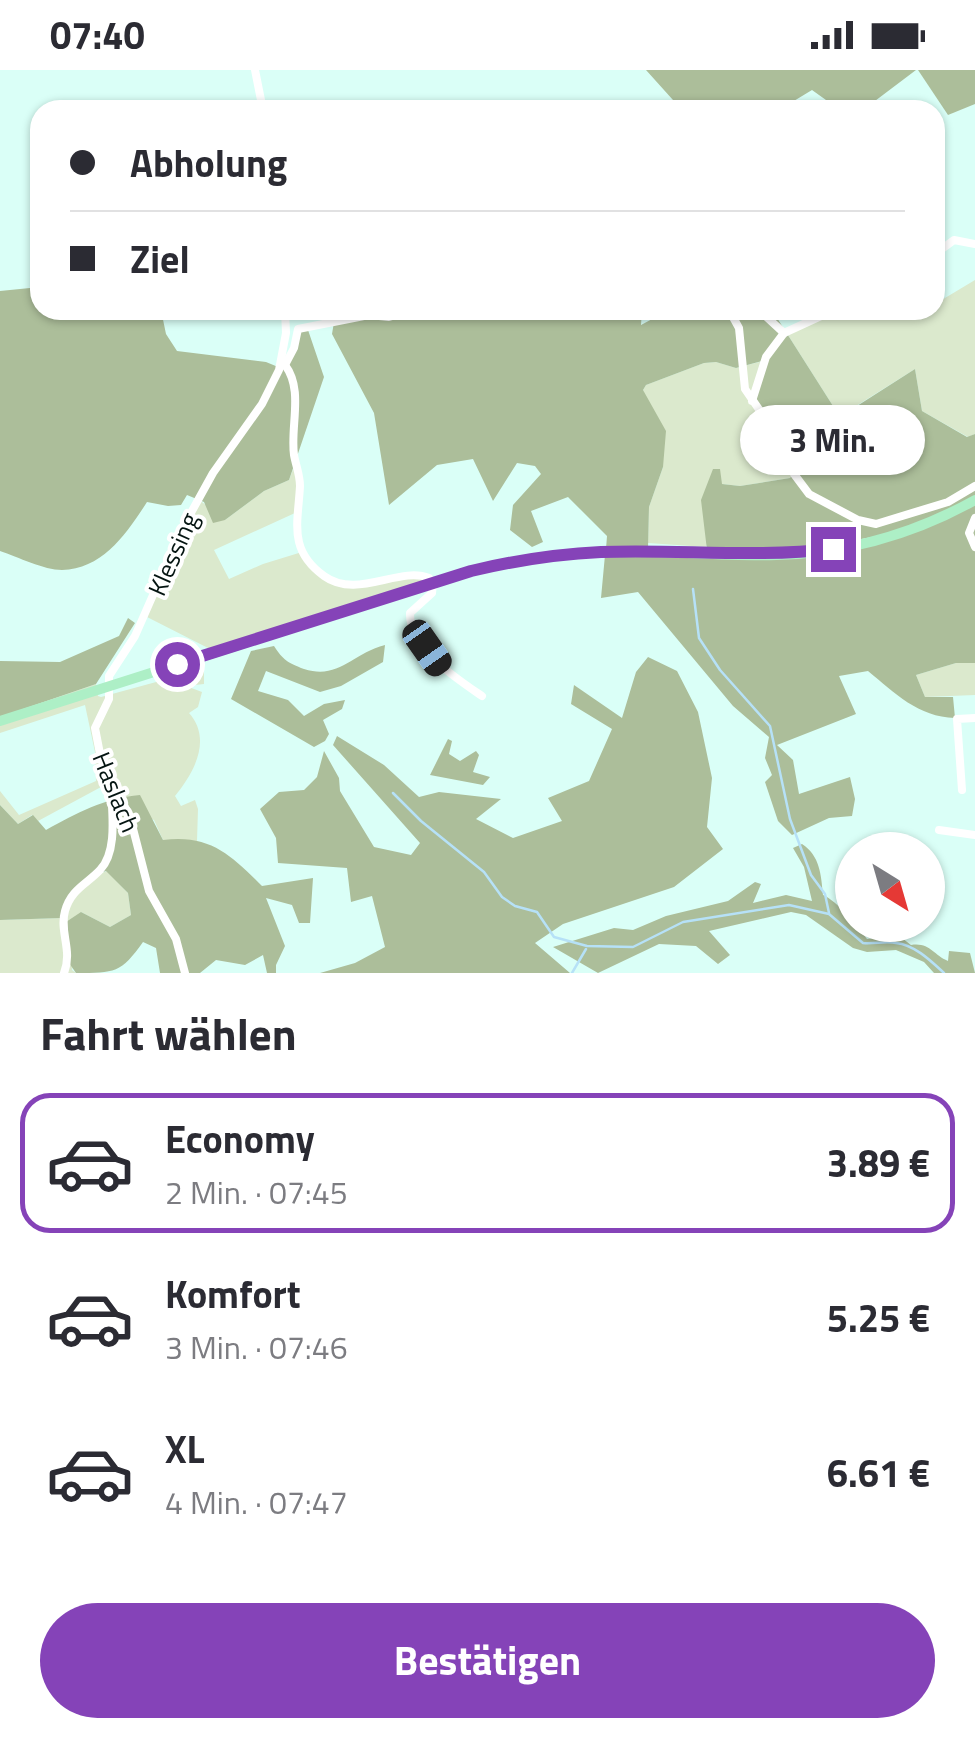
<!DOCTYPE html>
<html lang="de">
<meta charset="utf-8">
<style>
body{margin:0;font-family:"Titillium Web",sans-serif;background:#f2f2f3;color:#2b2b33;height:100vh;display:flex;flex-direction:column;font-size:38px;white-space:nowrap}
*{box-sizing:border-box;margin:0}
p{font-size:32px;color:#7c7c81}
.icon{flex:none;width:55px;height:55px;fill:none;stroke:currentColor;stroke-width:2;stroke-linecap:round;stroke-linejoin:round}
.map{position:relative;height:903px;overflow:hidden}
.drawer{display:flex;flex-direction:column;background:#fff;flex:1}
.drawer>*{flex:none}
.banner{position:absolute;left:30px;top:30px;width:915px;height:220px;border-radius:30px;box-shadow:0 2px 8px #0004;display:grid;align-content:center;height:220px;padding:0 40px;background:#fff}
.needle{width:65px;rotate:143deg}
.fabs{position:absolute;left:835px;top:762px;display:grid;gap:20px}
.fabs a{display:grid;place-items:center;width:110px;height:110px;border-radius:50%;background:#fff;box-shadow:0 2px 8px #0004;font-size:50px}
.end{position:absolute;width:45px;height:45px;margin:-22px;border:12px solid #8543b8;background:#fff;box-shadow:0 0 0 5px #fff}
.from{border-radius:50%}
.bubble{position:absolute;height:70px;border-radius:35px;background:#fff;box-shadow:0 2px 8px #0004;font-size:32px;font-weight:700;line-height:70px;text-align:center}
.car{position:absolute;width:30px;height:60px;margin:-30px -15px;border-radius:12px;box-shadow:0 0 8px 2px #0007;background:linear-gradient(#222 24%,#8ab4d8 0 40%,#222 0 76%,#8ab4d8 0 86%,#222 0)}
.banner b{display:flex;align-items:center;gap:35px;height:95px;font-size:38px}
.banner b+b{border-top:2px solid #e1e1e2}
.banner i{width:25px;height:25px;background:#2b2b33}
ul{padding:0;list-style:none}
li{display:flex;align-items:center;gap:30px;height:140px;margin:0 20px 15px;padding:0 20px;border:5px solid transparent;border-radius:30px}
li div{flex:1}
li b{display:block;font-size:38px}
li em{font-style:normal;font-weight:700}
li.on{border-color:#8543b8}
li>.icon{width:90px;height:90px;stroke-width:1.5}
h2{padding:0 40px;font-size:45px;line-height:120px}
.primary-button{display:flex;gap:20px;margin-top:auto;padding:20px 40px}
.primary-button a{flex:1;height:115px;border-radius:60px;background:#8543b8;color:#fff;font-size:40px;font-weight:700;line-height:115px;text-align:center}
.status{display:flex;justify-content:space-between;align-items:center;height:70px;padding:0 50px;background:#fff;direction:ltr}
.status svg{height:28px;fill:currentColor}
.map>svg:first-child{display:block}
</style>
<div class="status"><b>07:40</b><svg viewBox="0 0 49 12"><path d="M0 12V9h3v3zM5 12V6h3v6zM10 12V3h3v9zM15 12V0h3v12zM26 1h20v11H26zM47 4h2v5h-2z"/></svg></div>
<div class="map">
<svg width="975" height="903" viewBox="0 0 975 903">
<rect width="100%" height="100%" fill="#dafff7"/>
<g fill="#dbe9cd">
<path d="M975,210V364L968,367L922,341L915,299L856,336H833L786,262L834,240H858L912,248L925,240H935V234Z"/>
<path d="M763,291L777,367L793,404L790,408L740,416L722,414L706,477L648,473L649,437L663,397L643,320L646,315L704,293L716,292L736,298Z"/>
<path d="M295,394L300,416L295,443L214,480L229,509L263,494L302,482C332,526 375,510 420,504L428,512L212,580L147,547L198,429L225,450L264,421L289,410Z"/>
<path d="M956,593H975V625L925,627L916,605Z"/>
<path d="M204,599V614L186,616L202,622L198,637L189,643C213,670 193,704 175,726L181,736L195,730L198,739L197,771L163,770L154,750L109,729L101,717L38,751L32,745L18,754L0,735V721L19,745L96,711L95,682L85,635L0,663V647L96,614L98,626L101,627Z"/>
<path d="M107,801L128,823L131,845L110,857L81,842L72,900L76,903H0V850L62,848C68,826 85,808 107,801Z"/>
</g>
<g fill="#acbe9a">
<path d="M646,0H916L863,40H840L812,20L779,40H682Z"/>
<path d="M918,0H975V34L948,45Z"/>
<path d="M40,217V240H161L166,264L177,281L266,292L283,299L299,260H308L324,307L289,410L264,421L225,450L213,453L204,432L187,425L181,435L168,436L147,432C127,463 103,499 62,500C44,500 18,487 0,481V221Z"/>
<path d="M336,240H642L641,255L669,240H772L833,336H857L915,299L922,341L967,367L975,364V428C954,438 932,450 910,457C843,478 776,480 707,480L701,430L713,399H720L722,414L740,416L790,408L793,404L777,367L751,332L762,291L736,298L716,292L704,293L646,315L643,320L666,361L663,397L649,437L648,479H606L607,466L568,427L531,441L543,472L532,477L510,460L513,435L541,404L535,396L517,393L493,431L473,389L437,395L389,435L374,343L332,264Z"/>
<path d="M975,435V593H956L916,605L925,627H953L955,648C918,647 895,623 868,601L839,606L856,644L777,675L793,690L799,724L850,707L855,729L852,746L829,748L792,765L778,751L765,712L772,705L765,688L769,667L733,636L638,522L601,528L605,485L776,487L924,459Z"/>
<path d="M128,548L135,553L96,614L0,647V591L60,592L119,566Z"/>
<path d="M385,575L383,592L341,616L320,622L266,601L258,621L288,630L304,646L324,634L345,630L342,639L323,650L329,664L325,671L314,677L231,629L251,581L274,576C283,590 288,593 304,599C339,610 351,584 385,575Z"/>
<path d="M648,587L677,601L698,642L712,708L707,757L723,779L674,817L563,854L535,873L570,903H320L355,893L385,877L372,826L351,832L347,798L278,793L276,768L260,739L279,722L304,720L317,707L324,681L339,708L340,721L374,777L411,785L420,773L333,675L337,666L384,695L419,727L439,722L501,729L476,749L513,768L562,751L548,728L589,711L612,659L571,634L574,615L622,648L636,602Z"/>
<path d="M448,669L452,671L449,684L460,691L476,681L479,685L473,702L490,707L483,715L430,705Z"/>
<path d="M140,725L163,770C210,764 231,785 262,816L313,808L310,853H299L292,835L266,828L285,876L276,895V903H267L263,885L245,895L216,890L200,903H160L156,878L143,872C121,903 115,903 76,903L69,893L63,854L81,842L110,857L131,845L128,823L106,801C81,809 74,826 62,848L0,850V735L18,754L33,745L46,760C77,743 104,728 140,725Z"/>
<path d="M802,774C820,786 821,804 823,825C837,831 858,856 867,869L898,865L911,875C930,872 933,885 948,891L949,881L970,883L975,903H934L924,892L896,880L867,882L853,878L806,845L791,842L709,861L730,885L718,894L696,876L659,874L598,903L553,877L614,858L633,860L666,846L728,831L755,812L761,814L753,833L786,825L812,831L804,797L793,778Z"/>
</g>
<g fill="none" stroke-linecap="round" stroke-linejoin="round">
<g stroke="#b6e1f7" stroke-width="2.5">
<path d="M693,519L699,568L720,600L770,656L790,749L811,805L825,824L829,843"/>
<path d="M393,723L421,751L484,802L502,827L515,836L537,842L554,867L587,876L633,877L683,852L789,835L829,844L863,873C874,874 886,871 896,873C915,875 931,891 944,903"/>
<path d="M572,903L586,879"/>
</g>
<g stroke="#fff" stroke-width="8">
<path d="M255,0L263,40"/>
<path d="M935,184L954,170L975,174"/>
<path d="M729,240L739,258L745,319L778,367L794,404L809,424L858,450L876,454L948,432L975,416"/>
<path d="M759,240L784,263L834,240"/>
<path d="M281,294L285,295L294,278L298,259L369,245L389,247L414,240"/>
<path d="M285,295C304,320 290,356 294,385C296,396 300,405 300,416C298,453 288,480 324,506C357,530 399,496 429,508L433,514L432,523L410,543C409,578 457,609 482,626"/>
<path d="M752,331L766,287L784,263"/>
<path d="M975,448L969,463L975,477"/>
<path d="M962,720L957,649L975,648"/>
<path d="M939,760L975,765"/>
<path d="M64,903C73,880 59,862 65,841C71,819 87,814 100,800C119,780 111,738 111,714"/>
<path d="M185,903L176,869L149,821L130,747L101,689L95,658L109,629V606L135,566L182,459L213,403L262,334L279,300L286,263L285,240"/>
</g>
<path stroke="#adefc6" stroke-width="10" d="M0,651L471,501C513,491 556,484 600,482C659,479 718,487 777,485C847,483 914,464 975,430"/>
</g>
<g fill="none" stroke-linecap="round" stroke-linejoin="round">
<path stroke="#8543b8" stroke-width="12" d="M177,594L471,501C513,491 557,484 601,482C678,479 755,488 833,479"/>
</g>
<g text-anchor="middle" dominant-baseline="central" stroke-width="8" stroke-linejoin="round" paint-order="stroke">
<g font-size="25" fill="#041411" stroke="#fff">
<text transform="translate(173 484) rotate(-66)">Klessing</text>
<text transform="translate(116 722) rotate(68)">Haslach</text>
</g>
</g>
</svg>
<div class="fabs">
<a><svg class="needle" viewBox="-14 -14 28 28"><path d="M0-13l5 13h-10z" fill="#e53935"/><path d="M0 13l5-13h-10z" fill="#7c7c81"/></svg></a>
</div>
<i class="end from" style="left:177px;top:594px"></i>
<i class="end" style="left:833px;top:479px"></i>
<div class="bubble" style="left:740px;top:335px;width:185px">3 Min.</div>
<i class="car" style="left:427px;top:578px;rotate:145deg"></i>
<div class="banner">
<b><i class="from"></i>Abholung</b>
<b><i></i>Ziel</b>
</div>
</div>
<section class="drawer">
<h2>Fahrt wählen</h2>
<ul>
<li class="on"><svg class="icon" aria-label="car" viewBox="0 0 24 24"><path d="M5 17H2v-5l4-1 3-4h7l3 4 3 1v5h-3M9 17h6M6 11h13"/><circle cx="7" cy="17" r="2"/><circle cx="17" cy="17" r="2"/></svg><div><b>Economy</b><p>2 Min. · 07:45</p></div><em>3.89 €</em></li>
<li><svg class="icon" aria-label="car" viewBox="0 0 24 24"><path d="M5 17H2v-5l4-1 3-4h7l3 4 3 1v5h-3M9 17h6M6 11h13"/><circle cx="7" cy="17" r="2"/><circle cx="17" cy="17" r="2"/></svg><div><b>Komfort</b><p>3 Min. · 07:46</p></div><em>5.25 €</em></li>
<li><svg class="icon" aria-label="car" viewBox="0 0 24 24"><path d="M5 17H2v-5l4-1 3-4h7l3 4 3 1v5h-3M9 17h6M6 11h13"/><circle cx="7" cy="17" r="2"/><circle cx="17" cy="17" r="2"/></svg><div><b>XL</b><p>4 Min. · 07:47</p></div><em>6.61 €</em></li>
</ul>
<div class="primary-button"><a>Bestätigen</a></div>
</section>
